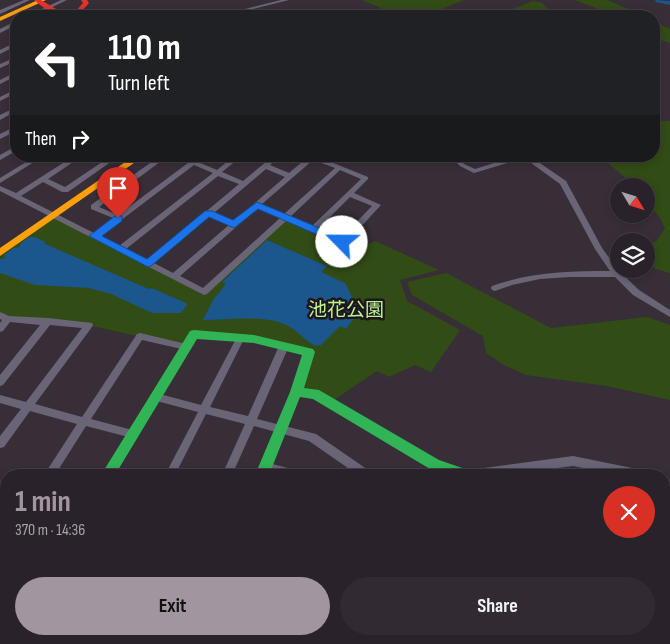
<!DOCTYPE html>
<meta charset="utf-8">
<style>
:root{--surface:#2a222a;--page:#322a32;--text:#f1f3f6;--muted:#a5a4a8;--line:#463f47;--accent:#a195a0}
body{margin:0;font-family:"Sofia Sans Condensed","Noto Sans JP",sans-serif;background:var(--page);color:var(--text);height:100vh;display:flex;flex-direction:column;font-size:19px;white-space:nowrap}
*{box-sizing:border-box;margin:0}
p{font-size:16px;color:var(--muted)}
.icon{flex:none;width:28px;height:28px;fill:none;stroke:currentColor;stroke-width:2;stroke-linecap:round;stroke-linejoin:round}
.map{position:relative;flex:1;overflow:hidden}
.panel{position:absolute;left:0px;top:469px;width:670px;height:176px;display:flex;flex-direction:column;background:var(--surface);border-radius:20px 20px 0 0;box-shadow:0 2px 8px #0003,0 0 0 1px var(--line)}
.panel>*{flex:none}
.top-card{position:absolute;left:10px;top:10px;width:650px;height:152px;border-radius:20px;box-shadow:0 2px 8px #0003,0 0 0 1px var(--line);background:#202124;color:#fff;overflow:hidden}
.needle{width:32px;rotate:128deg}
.buttons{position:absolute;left:610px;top:178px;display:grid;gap:10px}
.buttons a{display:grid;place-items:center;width:45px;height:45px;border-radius:50%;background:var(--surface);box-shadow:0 2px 8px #0003,0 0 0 1px var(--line);font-size:25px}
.pin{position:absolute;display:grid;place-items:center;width:42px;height:42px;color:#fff;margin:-51px -21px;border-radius:50% 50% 50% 0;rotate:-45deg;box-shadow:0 0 5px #0007}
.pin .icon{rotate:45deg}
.me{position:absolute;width:55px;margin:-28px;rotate:293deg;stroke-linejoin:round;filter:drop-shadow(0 0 4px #0008)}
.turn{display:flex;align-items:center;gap:18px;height:105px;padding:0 15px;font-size:22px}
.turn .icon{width:65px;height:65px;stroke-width:2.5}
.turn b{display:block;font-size:35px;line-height:42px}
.then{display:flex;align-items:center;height:48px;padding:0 15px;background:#0003;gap:10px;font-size:19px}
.round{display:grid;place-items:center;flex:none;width:52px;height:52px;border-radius:26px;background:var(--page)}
.summary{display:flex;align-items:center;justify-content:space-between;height:85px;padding:0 15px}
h1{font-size:30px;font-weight:700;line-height:38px;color:var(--accent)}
.cta{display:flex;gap:10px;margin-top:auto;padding:10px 15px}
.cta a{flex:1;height:58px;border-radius:30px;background:var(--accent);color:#111;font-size:20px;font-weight:700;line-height:58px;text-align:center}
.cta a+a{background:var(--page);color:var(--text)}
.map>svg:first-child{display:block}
</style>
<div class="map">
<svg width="670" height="644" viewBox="0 0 670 644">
<rect width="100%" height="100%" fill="#382e38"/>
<!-- green -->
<g fill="#324c15">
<path d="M362,0h102l-38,15 -43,1v-7z"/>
<path d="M575,0h32l37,16h-27z"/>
<path d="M533,1l9,2 5,5 -5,8h-39l-3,-2z"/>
<path d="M654,21l16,8v14l-16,-5z"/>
<path d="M654,121h16v152l-14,-4 -10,-9v-14l11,-5 8,-13 -5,-10 -14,-18v-14h-11l-27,-23 -16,-7h62z"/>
<path d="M54,216l150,76 80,-75 71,33 20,-9 64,29 -39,10 7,21 53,29 -29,42 -16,-7 -26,12 -12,-6 -46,31 -36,-12 13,-34 -24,-10 -90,-12 -8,13 -98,-22 -88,-10v-62z"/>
<path d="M446,273l105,55 96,-11 23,8v75l-63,-14 -81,-11 -22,-10 -18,-12 -3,-17 -71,-41 -5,-13z"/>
</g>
<!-- water -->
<g fill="#1b568d">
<path d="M29,237h6l10,5v2l104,45 3,-1 34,15 1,2 -6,8h-29l-41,-19 -22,-6 -54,-3 -35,-12v-14l5,-1 -1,-3 10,-7 6,-1v-3z"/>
<path d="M267,240l60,26 -6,6 24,11 14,28 -13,18 -6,-3 -19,19 -5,1c-11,-5 -18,-15 -28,-20 -21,-12 -61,-6 -85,-6l10,-20 13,-16 -4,-2z"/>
</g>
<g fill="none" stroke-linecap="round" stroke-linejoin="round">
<!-- river -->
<path fill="#1b568d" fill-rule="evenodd" d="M655,0l15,1v4l-14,-3z"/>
<!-- street -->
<g fill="#6a6576" fill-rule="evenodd">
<path d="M24,0h6l-30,14v-4z"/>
<path d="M61,0h6l-33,16h-7z"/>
<path d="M281,0h8l-64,16h-8z"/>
<path d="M14,22h2v3l-16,8v-4z"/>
<path d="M16,42v4l-16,8v-4z"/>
<path d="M16,57v4l-16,7v-4z"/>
<path d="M16,72v4l-16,8v-4z"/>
<path d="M16,89v4l-16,8v-4z"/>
<path d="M16,107v4l-16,9v-5z"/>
<path d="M16,126v5l-16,8v-5z"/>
<path d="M16,146v5l-16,9v-5z"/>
<path d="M36,156h8l-44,27v-5z"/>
<path d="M74,156h8l-34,23 17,8 46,-31h8l-51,36h-6l-19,-10 -22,14 73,37 19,-15 -22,-9v-4l69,-49h8l-69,51 19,8 70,-52 -13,-7h9l9,4 4,-4h8l-7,6 19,8 17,-14h8l-20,16 21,9 30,-25h7l-10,9 19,8 20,-17h7l52,21v2l-14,14 27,12 -36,39 -3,1 -56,-24 -79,73 -3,1 -204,-104v-5l16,7zM313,160l22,8 -51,46 -22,-10zM194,165l19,8 -94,73 -19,-10zM266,169l19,8 -52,45 -19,-9zM340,170l21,9 -49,47 -22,-9zM218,176l21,8 -91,76 -22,-11zM350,197l22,9 -31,32 -23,-9zM258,208l22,10 -77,70 -23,-12zM209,217l20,8 -56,48 -19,-10z"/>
<path d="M450,156h7l7,8 11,5 35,-11 26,-2 -2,3 32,22 36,67 17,23 20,19 31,20v7l-37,-22 -18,-18h-45l-30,2 -28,6 -17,6 -3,-1 -1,-2 1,-2c39,-14 77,-15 118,-15l-15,-22 -35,-65 -33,-24 -16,2 -37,11 -14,-7z"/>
<path d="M0,312l9,4 39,2 44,5 1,2 -1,2 -57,77 47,13 55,-83 3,-1 46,11 3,1 2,2 -2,2 -3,1 -44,-10 -51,79 45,12 1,3 -1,3 -4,1 -46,-12 -31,49h-11l33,-51 -47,-13 -26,36 -4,1v-12l21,-27 -21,-6v-8l26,7 56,-74 -32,-3 -47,60 -3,1v-11l40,-50 -30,-3 -7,9 -3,1v-9l2,-3 -2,-1z"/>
<path d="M240,336l3,1 1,2 -34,68 38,9 31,-70 2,-2h6l2,2 -32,73 59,15 55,38 1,3h-14l-49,-34 -55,-15 -22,49h-10l23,-51 -39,-10 -31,61h-10l33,-63 -45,-12 -2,-3 2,-3 3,-1 45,12 36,-68z"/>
<path d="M573,456l69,14 4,2 1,3h-28l-46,-9 -69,9h-40l1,-3 4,-2z"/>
<path d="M265,462l30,8 4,2 1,3h-23l-16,-5 -1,-3 1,-3z"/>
<path d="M664,534l4,1 2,6v39l-6,-1z"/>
<path d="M6,536c0,8 3,17 -6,21 0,-8 0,-18 6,-21z"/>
<path d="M8,639h12l-2,5h-12z"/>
<path d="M79,639h13l-2,5h-13z"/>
<path d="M147,639h13l-2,5h-13z"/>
<path d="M254,639h12l-2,5h-12z"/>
<path d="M313,639h12l-1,5h-12z"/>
<path d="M374,639h12l-2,5h-12z"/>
<path d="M435,639h12l-1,5h-12z"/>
<rect x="608" y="639" width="12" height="5"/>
</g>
<!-- fast -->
<g fill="#30b455" fill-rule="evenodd">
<path d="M194,330l60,5 59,14 2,3 -11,36 15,2 120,70 32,11 2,4h-26l-17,-6 -117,-70 -13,-2 -31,78h-14l35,-83 12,-37 -48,-12 -57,-4 -82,136h-14l89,-144z"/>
<path d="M188,639h16l-2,5h-16z"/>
</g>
<!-- slow -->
<g fill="#ff9f0a" fill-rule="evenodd">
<path d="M38,0h8l-46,21v-4z"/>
<path d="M134,156h10l-144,100v-8z"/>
</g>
<!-- jam -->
<g fill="#e5322d" fill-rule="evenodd">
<path d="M34,0h7l25,15 10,-4 7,-8 -2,-3h6l2,3c-18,22 -36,13 -55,-3z"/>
<path d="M480,639h32l2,5h-32z"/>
</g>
</g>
<!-- route -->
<path fill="#1a73e8" stroke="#114b97" d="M257,202l89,37 1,3 -5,3 -3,-1 -81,-35 -24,19 -25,-11 -58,49 -3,1 -59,-31 26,-20h7v5l-20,15 45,23 58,-48h7l21,9z"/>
<g text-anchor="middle" stroke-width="5" stroke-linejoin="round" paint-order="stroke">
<!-- park labels -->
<g font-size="19" fill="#baf48c" stroke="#1e161e">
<text x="346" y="316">池花公園</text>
</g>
</g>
</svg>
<div class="buttons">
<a><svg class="needle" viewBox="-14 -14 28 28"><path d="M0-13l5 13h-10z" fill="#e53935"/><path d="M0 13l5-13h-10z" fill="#a5a4a8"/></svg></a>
<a><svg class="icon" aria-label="layers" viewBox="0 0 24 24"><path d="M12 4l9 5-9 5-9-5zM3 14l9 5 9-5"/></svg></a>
</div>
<div class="pin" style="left:118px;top:218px;background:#d93025"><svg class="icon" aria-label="arrive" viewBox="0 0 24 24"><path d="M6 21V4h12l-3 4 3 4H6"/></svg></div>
<svg class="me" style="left:342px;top:242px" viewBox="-20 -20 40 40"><circle r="19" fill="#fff"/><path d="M0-13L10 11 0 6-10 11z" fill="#1a73e8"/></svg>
<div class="top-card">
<div class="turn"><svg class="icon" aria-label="left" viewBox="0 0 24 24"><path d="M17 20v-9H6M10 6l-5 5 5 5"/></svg><div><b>110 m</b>Turn left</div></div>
<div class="then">Then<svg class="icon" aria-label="right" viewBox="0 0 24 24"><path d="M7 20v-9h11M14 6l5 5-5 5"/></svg></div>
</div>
<section class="panel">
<div class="summary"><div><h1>1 min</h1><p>370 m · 14:36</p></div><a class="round" style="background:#d93025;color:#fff"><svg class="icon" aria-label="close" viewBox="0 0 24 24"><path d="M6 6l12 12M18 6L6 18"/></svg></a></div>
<div class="cta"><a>Exit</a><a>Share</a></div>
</section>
</div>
